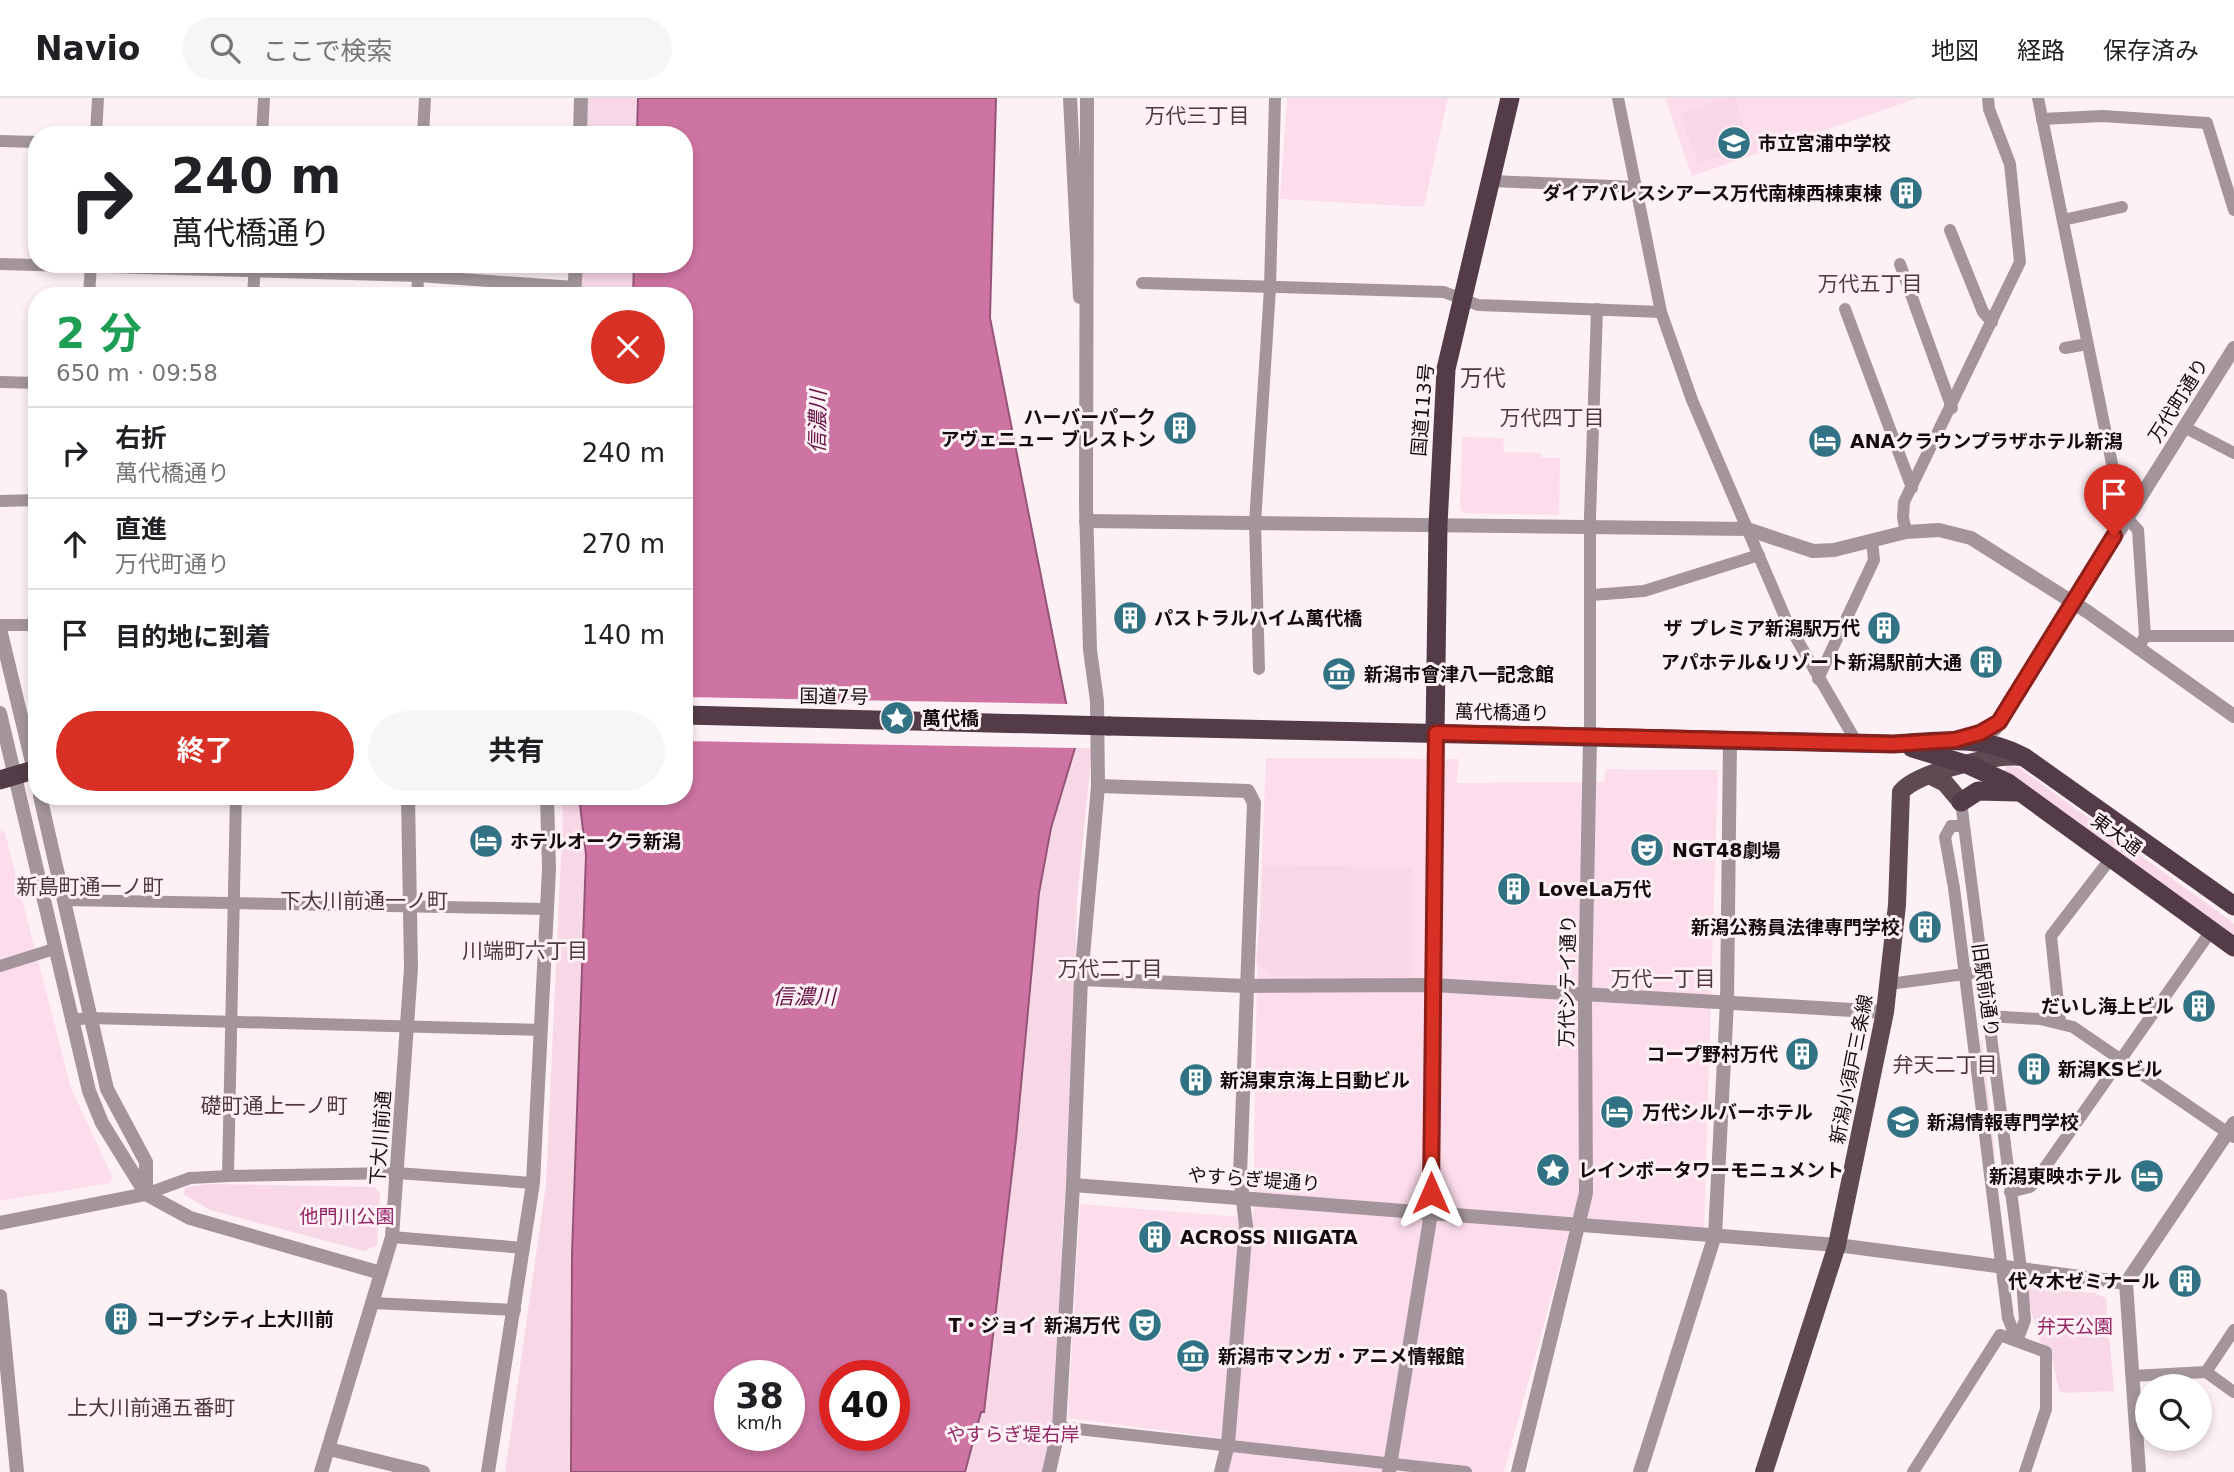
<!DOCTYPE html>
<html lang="ja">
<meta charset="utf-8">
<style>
:root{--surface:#fff;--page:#f6f6f6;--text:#202124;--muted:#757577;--line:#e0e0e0;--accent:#d93025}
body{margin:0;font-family:"DejaVu Sans","Noto Sans JP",sans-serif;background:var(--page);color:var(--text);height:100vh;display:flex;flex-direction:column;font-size:26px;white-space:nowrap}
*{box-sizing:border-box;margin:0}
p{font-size:23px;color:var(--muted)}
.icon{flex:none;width:38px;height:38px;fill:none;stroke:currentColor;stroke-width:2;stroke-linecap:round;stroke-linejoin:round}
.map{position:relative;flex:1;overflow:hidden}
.panel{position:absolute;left:28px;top:189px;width:665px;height:518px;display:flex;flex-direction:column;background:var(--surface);border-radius:28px;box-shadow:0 4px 10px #0003}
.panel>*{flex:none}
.top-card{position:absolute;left:28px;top:28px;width:665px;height:147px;border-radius:28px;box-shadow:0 4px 10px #0003;background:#fff;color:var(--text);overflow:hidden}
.controls{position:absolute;left:2135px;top:1276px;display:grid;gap:14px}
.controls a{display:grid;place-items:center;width:77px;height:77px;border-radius:50%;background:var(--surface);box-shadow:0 4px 10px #0003;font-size:35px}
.speed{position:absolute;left:714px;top:1262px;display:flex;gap:14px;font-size:35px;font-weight:700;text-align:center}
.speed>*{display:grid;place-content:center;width:91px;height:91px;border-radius:50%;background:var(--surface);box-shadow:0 4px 10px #0003;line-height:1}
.speed small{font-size:18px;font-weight:400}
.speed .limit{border:10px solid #d22;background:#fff;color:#111}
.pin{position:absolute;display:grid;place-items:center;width:60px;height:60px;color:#fff;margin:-72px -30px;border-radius:50% 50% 50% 0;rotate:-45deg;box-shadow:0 0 7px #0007}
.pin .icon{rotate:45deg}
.me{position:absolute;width:77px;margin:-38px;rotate:0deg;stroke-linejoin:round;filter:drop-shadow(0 0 5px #0008)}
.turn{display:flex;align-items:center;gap:24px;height:147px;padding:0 28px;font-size:32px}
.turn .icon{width:91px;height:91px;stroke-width:2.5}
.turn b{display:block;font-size:49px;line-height:60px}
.round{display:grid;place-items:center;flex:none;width:74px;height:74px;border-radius:37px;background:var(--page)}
.headline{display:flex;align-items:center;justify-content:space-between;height:119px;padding:0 28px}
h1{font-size:42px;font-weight:700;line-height:52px;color:#1e9e55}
.button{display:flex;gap:14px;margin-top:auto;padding:14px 28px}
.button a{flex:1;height:80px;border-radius:42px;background:var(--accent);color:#fff;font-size:28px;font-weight:700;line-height:80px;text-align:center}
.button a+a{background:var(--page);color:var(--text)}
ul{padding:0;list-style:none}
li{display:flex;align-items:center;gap:21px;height:91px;padding:0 28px;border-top:2px solid var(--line)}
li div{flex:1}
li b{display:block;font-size:26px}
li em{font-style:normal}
header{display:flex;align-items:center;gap:42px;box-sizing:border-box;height:98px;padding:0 35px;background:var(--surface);border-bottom:2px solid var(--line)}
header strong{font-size:33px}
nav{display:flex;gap:38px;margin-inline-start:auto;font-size:24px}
.search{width:490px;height:63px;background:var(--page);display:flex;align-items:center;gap:18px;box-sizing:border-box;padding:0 24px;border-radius:38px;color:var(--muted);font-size:26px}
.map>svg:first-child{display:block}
</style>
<header>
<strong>Navio</strong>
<div class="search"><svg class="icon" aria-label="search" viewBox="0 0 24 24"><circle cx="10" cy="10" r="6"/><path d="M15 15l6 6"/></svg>ここで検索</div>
<nav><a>地図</a><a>経路</a><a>保存済み</a></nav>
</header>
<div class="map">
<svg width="2234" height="1374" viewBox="0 0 2234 1374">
<rect width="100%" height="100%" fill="#fef1f6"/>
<!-- built -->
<g fill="#fdddec">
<path d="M1287,0h161l-24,109 -144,-8z"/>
<path d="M1665,0h253l-226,78z"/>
<path d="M1462,339l41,1 1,14 37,1v5h19l-1,57 -95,-2 -4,-4z"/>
<path d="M1266,660l193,1 -2,24 147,-1 2,-13 112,1 -14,461 -132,-11 -68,252h-278l8,-32 -166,-22 12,-214 173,14 4,-241z"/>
<path d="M0,732l5,3 66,255 41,88 -1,7 -111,18z"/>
</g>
<!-- green -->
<g fill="#f8d8e7">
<path d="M588,0h50l-1,37h-50z"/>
<path d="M1726,0h9l16,48 -53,18 -18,-50z"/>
<path d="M583,166h51l-1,32h-52z"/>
<path d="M1075,650h17l-15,152 -5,201 -10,137 1,47 -9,125 -10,62h-79l16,-61 3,1 32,-273 23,-246 12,-65z"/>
<path d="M2007,667l11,2 209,151 7,6v11l-231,-163z"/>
<path d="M558,698h21l7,59 -14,399 -1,218h-66l41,-288 17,-372z"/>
<path d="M1264,767l149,3 -2,110 -136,-2 -19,-13z"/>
<path d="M1980,943l2,1 13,112 -2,-1z"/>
<path d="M209,1086l166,3 5,6 -3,52 -13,6 -154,-41 -27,-16 3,-7z"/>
<path d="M2025,1190l69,5 12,5 8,93 -48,2 -7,-2 -9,-43 -10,-6z"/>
</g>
<!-- water -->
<path fill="#ce74a2" stroke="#965476" stroke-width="2" fill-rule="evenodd" d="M638,0h358l-6,220 85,430 -24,80 -12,65 -23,246 -32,273h-3l-16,60h-394l1,-218 14,-399 -7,-59h105v-500h-51l1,-32h50v-129h-47zM730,1278h59v59h-59zM835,1278h59v59h-59z"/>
<!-- pier -->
<path fill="#fef1f6" d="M684,599l385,7 9,44 -394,-7z"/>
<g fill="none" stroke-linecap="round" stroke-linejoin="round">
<!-- minor -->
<g stroke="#a3959b" stroke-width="12">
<path d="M1618,0l43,214 31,88 96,224 69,119"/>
<path d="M2038,0l84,415 16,17 7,106 -7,13"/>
<path d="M2042,21l61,-3 104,7 27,87"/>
<path d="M96,37l2,-37"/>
<path d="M262,37l2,-37"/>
<path d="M423,37l2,-37"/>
<path d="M0,43l37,1"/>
<path d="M1493,83l143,6"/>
<path d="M2063,122l59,-13"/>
<path d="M1950,132l33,82 9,10"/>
<path d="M0,166l418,12 157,11"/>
<path d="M1900,166l52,144"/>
<path d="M1142,185l302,9 34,13 183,7"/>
<path d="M89,198l2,-32"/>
<path d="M253,198l2,-31"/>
<path d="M417,198l2,-32"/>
<path d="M1845,211l67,179"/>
<path d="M2065,250l22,-4"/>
<path d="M0,284l37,1"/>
<path d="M2184,329l50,26"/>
<path d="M0,403l37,-1"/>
<path d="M1906,434l-3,-15 1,-15 116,-240 -10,-98 -21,-55 -1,-11"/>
<path d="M1592,497l52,-4 115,-36"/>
<path d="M0,527h37"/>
<path d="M2145,538h89"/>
<path d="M1259,571l-4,-146 15,-235 5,-190"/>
<path d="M1818,581l56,-119 -2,-19"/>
<path d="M1590,639v-220l7,-208"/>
<path d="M1961,704l60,467 4,51 -8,21"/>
<path d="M1964,731l-3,-3h-10l-6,11 9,51 54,430 9,23"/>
<path d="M63,802l484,9"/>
<path d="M0,868l54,-17"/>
<path d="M1889,886l83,-11"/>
<path d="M1987,918l53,3 33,8 161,110"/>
<path d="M71,922l19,-2 451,12"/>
<path d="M2060,924l-9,-86 60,-78"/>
<path d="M228,1078l8,-380"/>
<path d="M2010,1094l20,-5 4,-4 177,-252"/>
<path d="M146,1096l44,-16 38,-2 169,-3 136,10"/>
<path d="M392,1139l132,11"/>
<path d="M373,1205l142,7"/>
<path d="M2206,1274l28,-42"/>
<path d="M2132,1278l74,-4 28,20"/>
<path d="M1059,1329l407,45"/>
<path d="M1913,1374l87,-137 46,17v57l-21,63"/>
</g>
<!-- tertiary -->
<g stroke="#a3959b" stroke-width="14">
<path d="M1070,0l10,199"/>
<path d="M580,37l1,-37"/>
<path d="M574,198l2,-32"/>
<path d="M1086,423l661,8 66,22 21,-1 72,-18 33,-2 32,8 117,74 146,104"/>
<path d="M0,531l37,154"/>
<path d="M0,615l89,378 13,32 44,71"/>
<path d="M1975,645l20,-14 239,-381"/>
<path d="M1098,688l150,5 6,12 -14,372 6,51 -18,218 -7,28"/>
<path d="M40,698l67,293 39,73v32"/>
<path d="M1081,881l165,7 187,-1 452,27"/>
<path d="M1073,1087l764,60 289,38"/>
<path d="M0,1125l146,-29 44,24 191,55"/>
<path d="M0,1198l17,176"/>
<path d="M329,1351l94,23"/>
<path d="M321,1374l71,-235 19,-269 -3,-172"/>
<path d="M488,1374l45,-289 16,-314 -2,-73"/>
<path d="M1049,1374l10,-45 14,-242 8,-206 17,-193 -1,-85 -7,-51 -4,-144 1,-408"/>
<path d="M1389,1374l42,-259 4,-480"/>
<path d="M1518,1374l68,-279 -1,-197 5,-259"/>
<path d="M1640,1374l75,-237 12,-233 3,-262"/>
<path d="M2139,1374l-13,-189 108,-160"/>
</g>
<!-- primary -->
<g stroke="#5f4953" stroke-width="18">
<path d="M1929,677l16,8 16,19"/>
<path d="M1764,1374l73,-227 48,-233 12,-107 4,-113c15,-20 97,-39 121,-35"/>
</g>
<!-- trunk -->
<g stroke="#533c47" stroke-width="19">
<path d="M1109,628l785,18c46,-3 88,-10 130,13l210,149"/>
<path d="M1435,635l3,-208 8,-156 64,-271"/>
<path d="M1912,650l57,17 39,18 226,164"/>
<path d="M0,682l37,-11"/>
<path d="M1961,704l17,-11 39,1"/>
</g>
<!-- trunk-bridge -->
<path stroke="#533c47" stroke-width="19" d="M684,617l425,11"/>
</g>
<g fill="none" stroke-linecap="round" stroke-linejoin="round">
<!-- route casing -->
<g stroke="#8d1f18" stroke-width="18">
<path id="route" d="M1431,1095l5,-460 458,11 61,-4 25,-7 19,-11 115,-186"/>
</g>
<!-- route -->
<use href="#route" stroke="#d93025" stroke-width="12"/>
</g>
<!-- icons -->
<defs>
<g id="school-disc" transform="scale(1.75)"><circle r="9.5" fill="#317385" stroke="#fef1f6"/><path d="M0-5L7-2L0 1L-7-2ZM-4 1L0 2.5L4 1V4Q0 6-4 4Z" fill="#fff"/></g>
<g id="building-disc" transform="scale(1.75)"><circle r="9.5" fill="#317385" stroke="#fef1f6"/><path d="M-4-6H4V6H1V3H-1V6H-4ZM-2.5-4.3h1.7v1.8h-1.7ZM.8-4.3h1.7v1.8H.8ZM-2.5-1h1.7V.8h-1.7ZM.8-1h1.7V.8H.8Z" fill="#fff"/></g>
<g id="hotel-disc" transform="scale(1.75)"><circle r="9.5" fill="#317385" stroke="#fef1f6"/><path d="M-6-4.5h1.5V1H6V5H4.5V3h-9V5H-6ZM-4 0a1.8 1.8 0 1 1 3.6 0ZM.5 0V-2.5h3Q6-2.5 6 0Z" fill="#fff"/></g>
<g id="museum-disc" transform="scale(1.75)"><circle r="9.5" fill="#317385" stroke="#fef1f6"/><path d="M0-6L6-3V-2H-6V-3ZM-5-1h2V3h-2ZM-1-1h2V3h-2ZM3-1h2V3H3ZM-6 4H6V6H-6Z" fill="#fff"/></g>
<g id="sight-disc" transform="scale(1.75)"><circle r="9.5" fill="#317385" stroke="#fef1f6"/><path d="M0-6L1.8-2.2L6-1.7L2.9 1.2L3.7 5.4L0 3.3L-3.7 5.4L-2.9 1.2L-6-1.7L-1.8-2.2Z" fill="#fff"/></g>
<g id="theatre-disc" transform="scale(1.75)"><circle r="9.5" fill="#317385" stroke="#fef1f6"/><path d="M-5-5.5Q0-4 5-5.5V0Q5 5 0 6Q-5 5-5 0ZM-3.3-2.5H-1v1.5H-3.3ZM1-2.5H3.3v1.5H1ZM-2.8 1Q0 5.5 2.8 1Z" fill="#fff"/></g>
<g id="university-disc" transform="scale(1.75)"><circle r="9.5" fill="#317385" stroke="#fef1f6"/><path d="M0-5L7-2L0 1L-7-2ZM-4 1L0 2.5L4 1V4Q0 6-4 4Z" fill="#fff"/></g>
</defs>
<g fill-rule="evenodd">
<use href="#school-disc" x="1734" y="45"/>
<use href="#building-disc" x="1906" y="95"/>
<use href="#building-disc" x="1180" y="330"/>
<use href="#hotel-disc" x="1825" y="343"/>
<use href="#building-disc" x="1130" y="520"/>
<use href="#building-disc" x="1884" y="530"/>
<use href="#building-disc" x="1986" y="564"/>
<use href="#museum-disc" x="1339" y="576"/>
<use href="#sight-disc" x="897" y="620"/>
<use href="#hotel-disc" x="486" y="743"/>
<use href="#theatre-disc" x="1647" y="752"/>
<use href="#building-disc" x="1514" y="791"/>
<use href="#building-disc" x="1925" y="829"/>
<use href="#building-disc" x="2199" y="908"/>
<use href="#building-disc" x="1802" y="956"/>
<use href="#building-disc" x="2034" y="971"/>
<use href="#building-disc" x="1196" y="982"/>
<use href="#hotel-disc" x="1617" y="1014"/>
<use href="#university-disc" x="1903" y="1024"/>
<use href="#sight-disc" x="1553" y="1072"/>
<use href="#hotel-disc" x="2147" y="1078"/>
<use href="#building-disc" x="1155" y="1139"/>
<use href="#building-disc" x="2185" y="1183"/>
<use href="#building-disc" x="121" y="1221"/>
<use href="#theatre-disc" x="1145" y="1227"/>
<use href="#museum-disc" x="1193" y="1258"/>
</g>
<g text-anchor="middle" stroke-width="6" stroke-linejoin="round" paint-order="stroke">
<!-- poi labels -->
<g font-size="19" font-weight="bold" fill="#140a0f" stroke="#fef1f6" text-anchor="start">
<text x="1758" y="52">市立宮浦中学校</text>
<text x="1882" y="102" text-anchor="end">ダイアパレスシアース万代南棟西棟東棟</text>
<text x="1156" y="326" text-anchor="end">ハーバーパーク<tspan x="1156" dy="22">アヴェニュー ブレストン</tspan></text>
<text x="1850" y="350">ANAクラウンプラザホテル新潟</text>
<text x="1154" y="527">パストラルハイム萬代橋</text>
<text x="1860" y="537" text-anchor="end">ザ プレミア新潟駅万代</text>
<text x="1962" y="571" text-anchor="end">アパホテル&amp;リゾート新潟駅前大通</text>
<text x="1364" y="583">新潟市會津八一記念館</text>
<text x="922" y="627">萬代橋</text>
<text x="510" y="750">ホテルオークラ新潟</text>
<text x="1672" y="759">NGT48劇場</text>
<text x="1538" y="798">LoveLa万代</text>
<text x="1900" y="836" text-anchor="end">新潟公務員法律専門学校</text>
<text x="2174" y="915" text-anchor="end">だいし海上ビル</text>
<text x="1778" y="963" text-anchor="end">コープ野村万代</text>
<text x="2058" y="978">新潟KSビル</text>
<text x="1220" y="989">新潟東京海上日動ビル</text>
<text x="1642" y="1021">万代シルバーホテル</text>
<text x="1927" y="1031">新潟情報専門学校</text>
<text x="1578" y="1079">レインボータワーモニュメント</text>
<text x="2122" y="1085" text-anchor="end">新潟東映ホテル</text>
<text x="1180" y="1146">ACROSS NIIGATA</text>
<text x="2160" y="1190" text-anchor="end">代々木ゼミナール</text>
<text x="146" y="1228">コープシティ上大川前</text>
<text x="1120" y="1234" text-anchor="end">T・ジョイ 新潟万代</text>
<text x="1218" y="1265">新潟市マンガ・アニメ情報館</text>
</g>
<!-- street labels -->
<g font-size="19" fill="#140a0f" stroke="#fef1f6">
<text transform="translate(2178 302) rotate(-58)" y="7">万代町通り</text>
<text transform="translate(1422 312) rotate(-85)" y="7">国道113号</text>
<text transform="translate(834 598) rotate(1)" y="7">国道7号</text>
<text transform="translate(1502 614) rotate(1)" y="7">萬代橋通り</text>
<text transform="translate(2117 736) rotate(36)" y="7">東大通</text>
<text transform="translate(1567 883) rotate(-89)" y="7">万代シテイ通り</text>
<text transform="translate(1986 892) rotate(82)" y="7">旧駅前通り</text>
<text transform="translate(1851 971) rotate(-79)" y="7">新潟小須戸三条線</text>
<text transform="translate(380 1040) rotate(-86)" y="7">下大川前通</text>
<text transform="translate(1254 1081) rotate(4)" y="7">やすらぎ堤通り</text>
</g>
<!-- park labels -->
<g font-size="19" fill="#912765" stroke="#fef1f6">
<text x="347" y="1125">他門川公園</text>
<text x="2075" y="1235">弁天公園</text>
<text x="1013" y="1343">やすらぎ堤右岸</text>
</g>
<!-- neighbourhood labels -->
<g font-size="21" fill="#4f3742" stroke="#fef1f6">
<text x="1197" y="25">万代三丁目</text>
<text x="1870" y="193">万代五丁目</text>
<text x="1552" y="327">万代四丁目</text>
<text x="90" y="796">新島町通一ノ町</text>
<text x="364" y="810">下大川前通一ノ町</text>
<text x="525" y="860">川端町六丁目</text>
<text x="1110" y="878">万代二丁目</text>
<text x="1663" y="888">万代一丁目</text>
<text x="1945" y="974">弁天二丁目</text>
<text x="274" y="1015">礎町通上一ノ町</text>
<text x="151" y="1317">上大川前通五番町</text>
</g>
<!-- water labels -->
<g font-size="21" font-style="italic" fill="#631243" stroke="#fef1f6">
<text transform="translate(818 324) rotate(-89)" y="7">信濃川</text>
<text x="804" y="906">信濃川</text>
</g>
<!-- quarter labels -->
<g font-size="23" fill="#4f3742" stroke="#fef1f6">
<text x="1483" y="288">万代</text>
</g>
</g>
</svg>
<div class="controls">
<a><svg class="icon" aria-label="search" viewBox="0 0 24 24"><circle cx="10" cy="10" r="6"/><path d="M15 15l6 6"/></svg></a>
</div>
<div class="speed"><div>38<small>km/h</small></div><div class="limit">40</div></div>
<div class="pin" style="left:2114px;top:438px;background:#d93025"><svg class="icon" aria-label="arrive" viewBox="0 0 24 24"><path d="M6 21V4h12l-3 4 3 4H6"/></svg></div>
<svg class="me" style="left:1431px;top:1095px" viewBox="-20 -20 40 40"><path d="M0-17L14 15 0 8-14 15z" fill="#d93025" stroke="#fff" stroke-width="4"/></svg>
<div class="top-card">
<div class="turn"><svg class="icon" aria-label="right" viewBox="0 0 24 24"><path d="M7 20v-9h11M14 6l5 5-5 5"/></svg><div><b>240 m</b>萬代橋通り</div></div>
</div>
<section class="panel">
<div class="headline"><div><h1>2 分</h1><p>650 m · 09:58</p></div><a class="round" style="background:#d93025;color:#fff"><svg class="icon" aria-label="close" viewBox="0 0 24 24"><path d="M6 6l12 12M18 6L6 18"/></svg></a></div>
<ul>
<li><svg class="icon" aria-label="right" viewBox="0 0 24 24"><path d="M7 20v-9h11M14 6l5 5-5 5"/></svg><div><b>右折</b><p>萬代橋通り</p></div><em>240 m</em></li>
<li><svg class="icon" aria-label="ahead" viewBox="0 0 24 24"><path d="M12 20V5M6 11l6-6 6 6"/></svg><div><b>直進</b><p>万代町通り</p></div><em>270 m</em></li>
<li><svg class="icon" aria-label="arrive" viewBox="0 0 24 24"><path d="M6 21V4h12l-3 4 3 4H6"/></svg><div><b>目的地に到着</b></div><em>140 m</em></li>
</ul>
<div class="button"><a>終了</a><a>共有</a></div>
</section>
</div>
